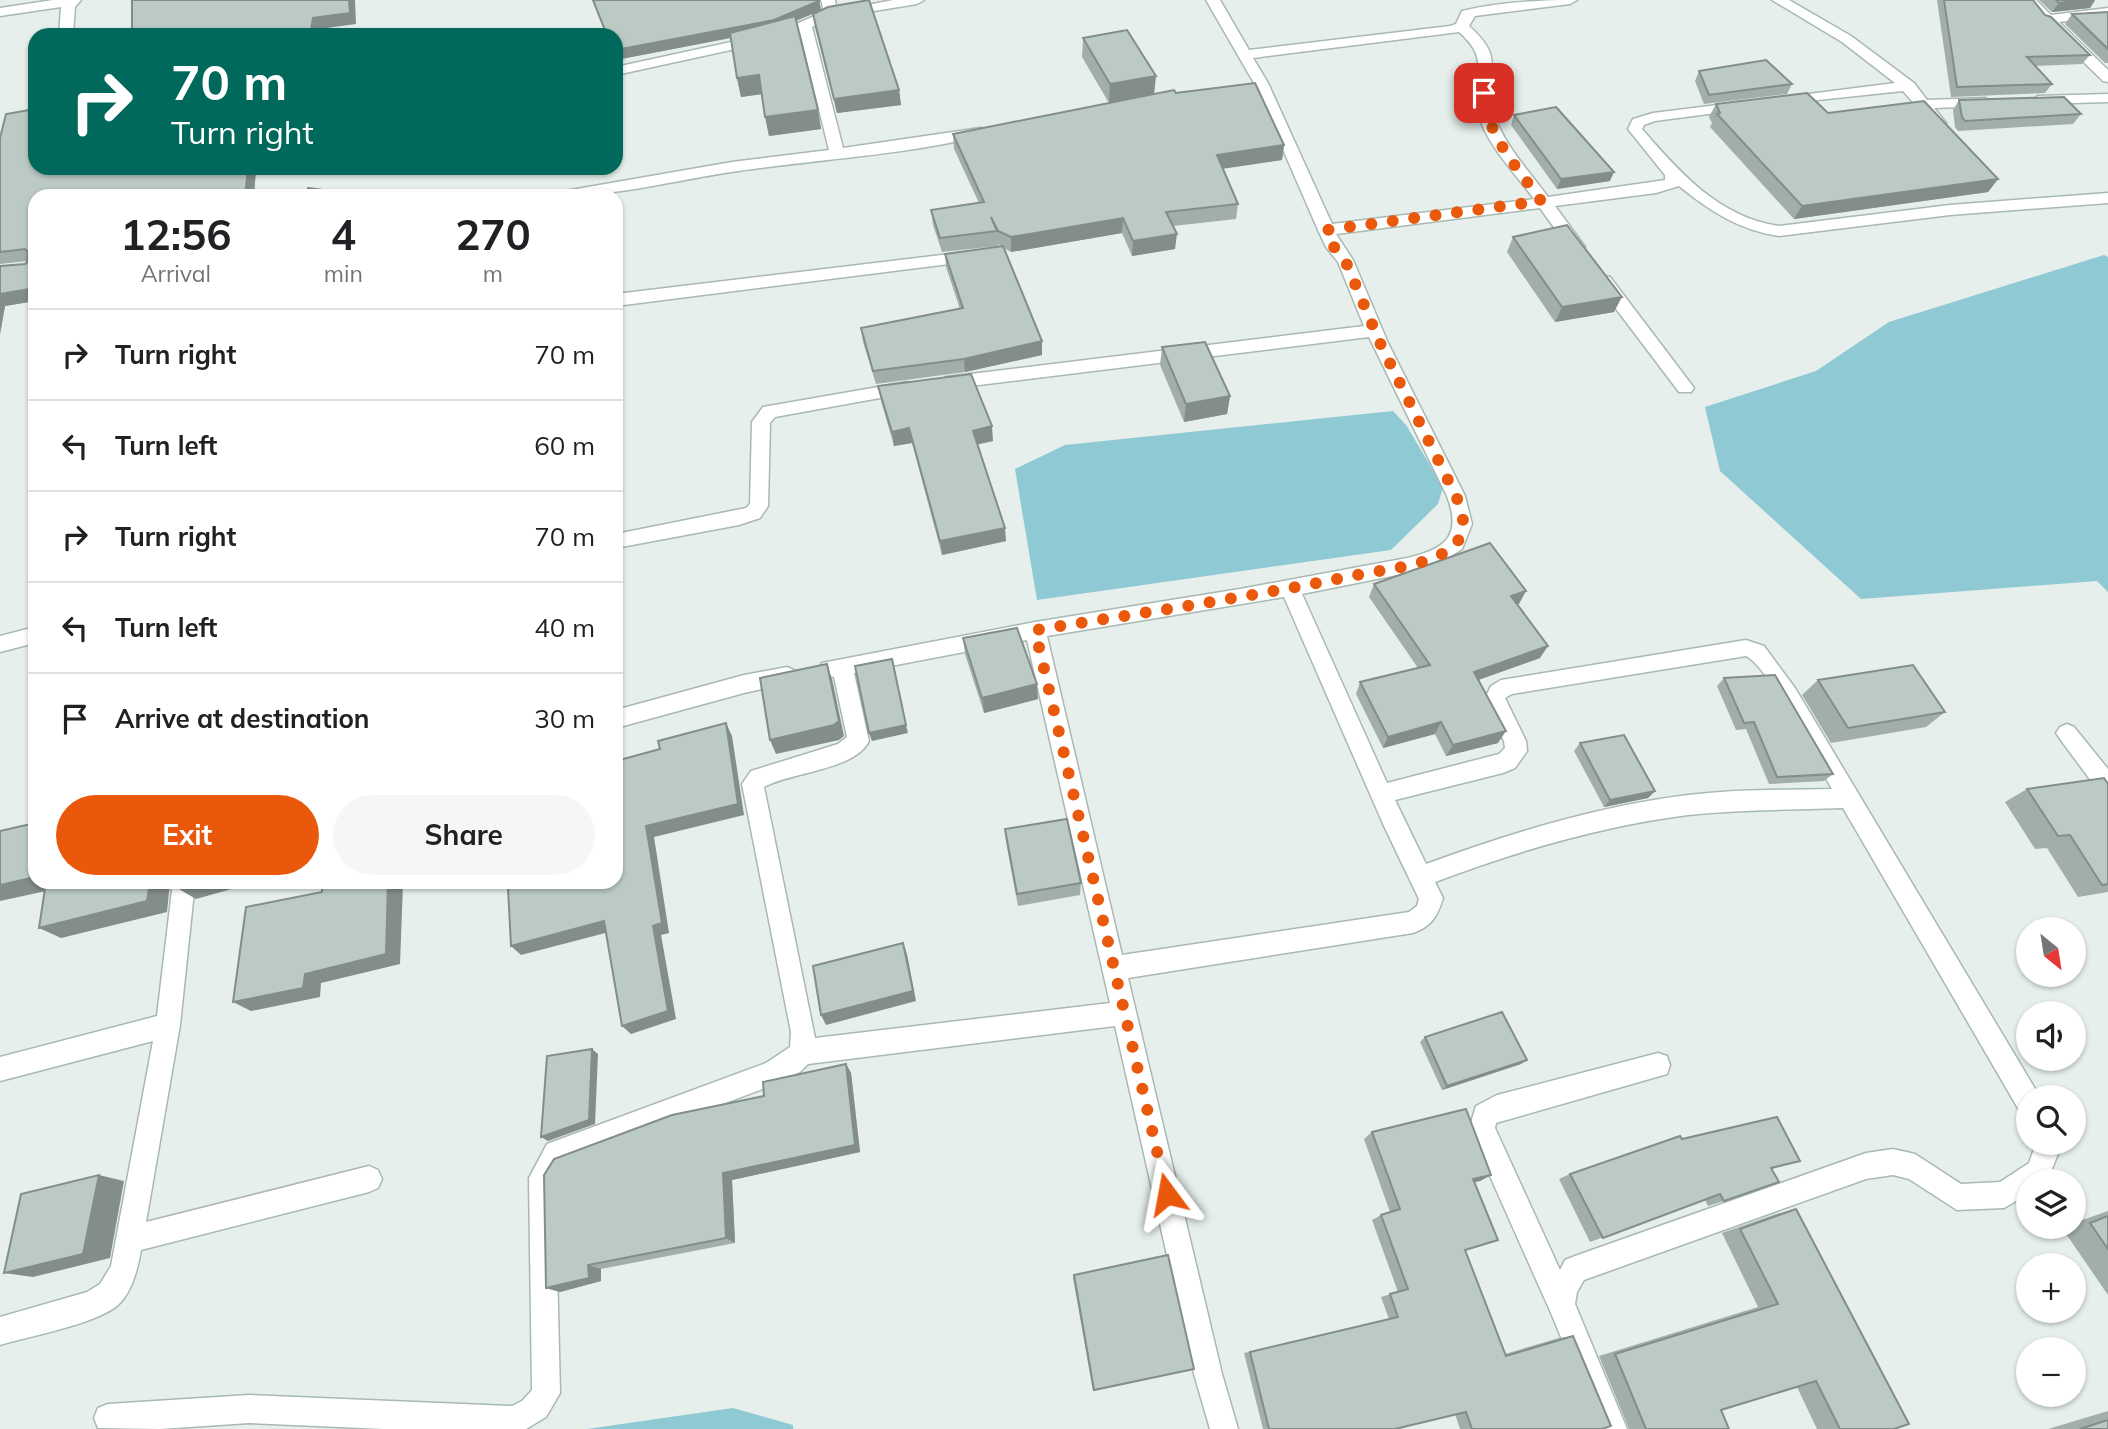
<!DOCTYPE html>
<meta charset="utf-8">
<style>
:root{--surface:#fff;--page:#f6f6f6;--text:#202124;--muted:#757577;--line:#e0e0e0;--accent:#ea580c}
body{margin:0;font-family:Mulish,sans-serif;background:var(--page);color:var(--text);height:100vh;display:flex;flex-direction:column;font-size:26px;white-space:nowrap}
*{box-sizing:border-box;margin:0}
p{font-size:23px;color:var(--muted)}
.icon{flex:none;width:38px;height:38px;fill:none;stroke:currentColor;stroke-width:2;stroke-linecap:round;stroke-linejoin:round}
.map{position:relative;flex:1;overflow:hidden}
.drawer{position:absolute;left:28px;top:189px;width:595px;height:700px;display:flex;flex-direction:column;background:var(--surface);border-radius:21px;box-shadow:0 2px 5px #0004}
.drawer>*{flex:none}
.top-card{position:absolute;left:28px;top:28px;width:595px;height:147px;border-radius:21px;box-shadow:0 2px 5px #0004;background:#00695c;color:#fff;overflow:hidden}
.needle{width:46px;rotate:150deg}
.tools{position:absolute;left:2016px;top:917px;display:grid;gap:14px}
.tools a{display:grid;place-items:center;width:70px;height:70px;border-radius:50%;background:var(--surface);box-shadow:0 2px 5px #0004;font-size:35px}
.pin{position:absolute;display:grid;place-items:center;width:60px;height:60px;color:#fff;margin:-30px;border-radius:14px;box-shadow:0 4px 10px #0006}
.me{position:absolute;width:77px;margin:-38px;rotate:347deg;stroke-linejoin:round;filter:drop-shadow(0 0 5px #0008)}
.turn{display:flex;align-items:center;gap:24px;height:147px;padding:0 28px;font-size:32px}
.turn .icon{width:91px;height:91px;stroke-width:2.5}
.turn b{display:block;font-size:49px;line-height:60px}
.eta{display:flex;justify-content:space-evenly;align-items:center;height:119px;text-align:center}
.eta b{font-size:42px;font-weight:700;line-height:49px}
.button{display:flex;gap:14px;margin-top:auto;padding:14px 28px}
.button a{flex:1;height:80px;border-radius:42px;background:var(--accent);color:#fff;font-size:28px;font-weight:700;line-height:80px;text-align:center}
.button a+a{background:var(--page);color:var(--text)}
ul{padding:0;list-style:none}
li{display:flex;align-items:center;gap:21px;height:91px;padding:0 28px;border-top:2px solid var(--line)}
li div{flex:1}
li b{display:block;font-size:26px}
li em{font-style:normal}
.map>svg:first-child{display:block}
</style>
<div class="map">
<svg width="2108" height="1429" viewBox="0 0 2108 1429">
<rect width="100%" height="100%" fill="#e6efeb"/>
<!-- water -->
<g fill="#8ec9d4">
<path d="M2104,255l4,2v335l-11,-11 -236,18 -141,-128 -15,-64 111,-36 73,-49z"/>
<path d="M1393,411l13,14 37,62 -5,17 -47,46 -354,50 -22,-131 50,-24z"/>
<path d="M733,1408l60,17v4h-206z"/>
</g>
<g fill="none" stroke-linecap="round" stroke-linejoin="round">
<!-- minor casing -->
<g stroke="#a8b8b2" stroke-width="3">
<g id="minor">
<path d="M53,0h28l-6,7 -2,28h-14l2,-28 -61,9v-8z"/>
<path d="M821,0h14l2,11 56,-11h31l-7,4 -74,12 -5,-2 -26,13 31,121 137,-20 5,1 2,3 -2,3c-83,21 -169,24 -254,37 -58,9 -115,24 -174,24l8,-5 167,-29 97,-12 -29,-118 -19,7 -165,36v-8l161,-35 47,-20z"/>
<path d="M1206,0h14l29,50 201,-24 6,-2 6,-13c37,-9 76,-11 115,-11l-7,4 -95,12 -6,10c43,38 9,48 25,89 11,31 35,56 54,82l117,-17v-5l-37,-46 5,-10 20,-6 89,-11 7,4 -2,3 -92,12 -11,4 -2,4c37,43 78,89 137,97l171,-21 158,-12v10l-158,12 -171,21c-40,-6 -69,-25 -100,-50l-23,7 -101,13 30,41 -8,5 -6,-1 -31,-43 -204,26 17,26 35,83 77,153 7,28 -10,25 -25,16 -30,8 -105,21 85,189 112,-29 6,-6 -1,-7 -20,-41 7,-14 10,-6 245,-40 18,6 31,42 242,404 2,5h-11v17l-9,-4 -176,-302c-51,2 -103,1 -155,7 -87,11 -171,36 -253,67l8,16c-6,19 -11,28 -30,35l-285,45 94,396 16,55h-28l-16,-55 -79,-348 -307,38 -8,8 -27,13 -208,78 -10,17 5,213 -14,24 -20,12h-142l-135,-6 -89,6 -62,-1 -4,-10 4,-10 10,-4 141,-9 263,11 10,-5 10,-11 -3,-212 18,-34 219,-81 24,-16 1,-15 -49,-248 9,-13 87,-27 9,-7 -13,-60 -12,-2 -3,-6 3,-6 213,-41 205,-33 167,-31c39,-9 55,-22 40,-62l-78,-159 -423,52 -9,-6 9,-6 418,-51 -26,-64 -12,-15 -8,-17 -64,-147zM1459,32c34,30 11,42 19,80 7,31 37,61 56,87l-202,25 -64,-141 -15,-25zM1284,597l100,229 35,73 -2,7 -8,6 -287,43 -75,-319zM1027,640l83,363 -295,35 -51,-251c27,-15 91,-17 105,-46l-15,-68zM1746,656c24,12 70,106 86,133 -48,1 -96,0 -144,6 -90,11 -177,38 -262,69l-31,-64 108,-27 12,-5 12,-17 -1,-10 -21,-43 7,-4z"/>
<path d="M1772,0h17l62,36 63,47 13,17 58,-2 7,4 -7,4 -51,2 12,15 -7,4 -5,-1 -31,-35 -123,13 -2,-3 7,-4 110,-14 -53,-41z"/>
<path d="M2021,0h15l15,15 57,-7v8l-49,6 49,48v12l-5,-1 -58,-57 -5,-1z"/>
<path d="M2108,94v8l-70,2 -7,-4 7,-4z"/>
<path d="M975,251l6,1 2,4 -2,4 -365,46v-12z"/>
<path d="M1604,276l6,1 81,107 3,4 -3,4h-12l-81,-107 -2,-4 2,-4z"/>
<path d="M907,382l9,6 -3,4 -138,25 -5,6 -2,83 -8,12 -21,7 -123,23v-14l130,-26 4,-4 2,-82 11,-15z"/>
<path d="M35,627v16l-35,9v-16z"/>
<path d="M787,667l7,3 3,6 -3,6 -50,11 -128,35v-18l128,-35z"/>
<path d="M2067,724l7,3 34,42v27l-8,-3 -40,-54 -4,-6 4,-6z"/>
<path d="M173,882h22l-15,143 -34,197 223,-56 9,4 4,9 -4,9 -9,4 -228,58c-3,18 -9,42 -23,55 -22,19 -88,31 -118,40v-28l87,-25 13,-8 11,-18 42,-225 -153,40v-24l157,-41z"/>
<path d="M1658,1053l9,3 3,9 -3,9 -171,49 -1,5 65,142 5,-10 10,-4 291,-103 27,-4 22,5 46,30 39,-2 29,-19 5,-14 -2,-6h26l2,6 -13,32h-19v13l-24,14 -47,2 -48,-31 -16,-4 -27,4 -282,101 -7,12 -2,12 52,125h-28l-48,-116 -82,-184 7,-23 21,-11z"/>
</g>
</g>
<!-- minor -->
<use href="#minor" fill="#fff" fill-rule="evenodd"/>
</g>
<!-- wall -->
<g fill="#a1aea9">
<path d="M592,0h227l2,10 78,80 2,15 -64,8 -22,-85 -2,-14 -17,7 22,89 3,19 -52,7 -8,-42 -20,3 -4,-19 -6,-40 -115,22v-25h-10z"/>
<path d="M1937,0h96l12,15 45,40 -8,9 -46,2 16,18 -7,9 -94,4z"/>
<path d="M2039,0h56l-5,8 -38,4z"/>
<path d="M2108,12v51h-3l-40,-39 7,-10z"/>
<path d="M1083,38l71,56 22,-1 108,52 -2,15 -59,8 15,36 -2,15 -63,7 2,23 -43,7 -10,-23 -111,19 -7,-4 38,93v14l-77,17 -89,12 -13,-42 -2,-14 99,-19 -14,-42 -1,-13 56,-7 -3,-3v2l-56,6 -9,-27 -2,-15 48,-7 -25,-54 -1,-15 187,-37 -31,6 -27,-46z"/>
<path d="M1699,71l93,13 -5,10 -83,10 -9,-23z"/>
<path d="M1959,100l122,14 -8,10 -115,7 -3,-4 -2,-17z"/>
<path d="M1716,104l112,9 170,66 -10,13 -194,27 -84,-92 2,-4 -3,-6z"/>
<path d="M1514,115l96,66 -53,8 -46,-64z"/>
<path d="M0,138l256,30 -2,28h-219v105l-30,5 -5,28v-68l25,-2 2,-3 -27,3z"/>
<path d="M1513,237l101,75 -59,10 -48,-70z"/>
<path d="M1162,347l68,49 -3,18 -43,8 -24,-57z"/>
<path d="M878,386l115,55 -15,3 28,97 -64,14 -30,-112 -18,3 -13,-45z"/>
<path d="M1374,584l145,20h-2l23,54 -62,22 20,63 -52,13 -11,-22 -52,14 -27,-54 4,-12 58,-14 -49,-71z"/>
<path d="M963,638l75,61 -54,14 -19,-59z"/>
<path d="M1724,678l109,96 -9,7 -55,3 -23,-55 -10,1 -19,-44z"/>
<path d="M1818,680l127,32 -19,15 -95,16 -29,-48z"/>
<path d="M1580,743l75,48 -7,7 -44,9 -30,-56z"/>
<path d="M2108,784v108l-30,5 -31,-49 -12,1 -30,-47 22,-13z"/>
<path d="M1005,829l76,54 -1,12 -62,11 -12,-64z"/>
<path d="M1425,1037l96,27 -79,26 -22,-48z"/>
<path d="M846,1064l5,9 9,79 -128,28 3,63 -134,26v12l-41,11 -14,-4 218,-192z"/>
<path d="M1372,1132l119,43 -11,6 -6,1 24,58 -33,11 40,103 54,-16 14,-2 29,93h-142l-5,-15 -60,15h-132l-19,-76 145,-34 -8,-22 17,-5 -26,-72 9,-5 9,-3 -26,-73z"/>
<path d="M1682,1139l101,27 -11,3 -48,32 -16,5 -3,-6 -115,42 -31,-63 11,-5z"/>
<path d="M1796,1209l98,220h-77l-20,-42 -76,23 8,19h-100l-30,-73 159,-49 -36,-74 54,-19z"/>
<path d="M2108,1211v84l-46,-67 12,-1v-4z"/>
<path d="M1074,1275l120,94 -101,22 -20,-113z"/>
<path d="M2108,1411v18h-60z"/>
</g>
<!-- shaded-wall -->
<g fill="#838d89">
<path d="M349,0h6l1,24 -37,5 -1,6h-8l3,-17z"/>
<path d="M2080,0h15l-5,8 -38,4 7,-9z"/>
<path d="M819,1l2,9 -45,19 -160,31v-10z"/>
<path d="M759,75l4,19 -22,3 -4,-19z"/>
<path d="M1156,76l-2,19 -45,8 1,-19z"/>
<path d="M899,90l2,15 -64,8 -3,-14z"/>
<path d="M818,110l3,19 -52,7 -4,-19z"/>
<path d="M1284,145l-2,15 -67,10 2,-15z"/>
<path d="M248,168h8l-2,28h-9z"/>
<path d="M1614,172l-4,9 -53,8 4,-10z"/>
<path d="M1998,179l-10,13 -194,27 8,-13z"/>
<path d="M1123,218l-1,15 -111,19v-15z"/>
<path d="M1177,234l-2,15 -43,7 1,-15z"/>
<path d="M35,288v13l-30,5 -5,28v-40z"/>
<path d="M1622,297l-8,15 -59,10 7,-15z"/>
<path d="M1042,341v14l-77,17 -1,-13z"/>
<path d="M1230,396l-3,18 -43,8 2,-18z"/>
<path d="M992,426l1,15 -18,4 -2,-14z"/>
<path d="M909,428l3,15 -18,3 -2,-14z"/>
<path d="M1005,528l1,13 -64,14 -2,-14z"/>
<path d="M1526,591l-7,13 -15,5 7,-13z"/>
<path d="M1548,646l-8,12 -73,26 7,-12z"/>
<path d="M616,660l4,26 -4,1z"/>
<path d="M827,664l5,15 12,57 -5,4 -63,14 -6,-14z"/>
<path d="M1037,684l1,15 -54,14 -2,-15z"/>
<path d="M1441,722l-6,12 -52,14 5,-11z"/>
<path d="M726,723l6,13 12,79 -90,22 15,96 -8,2 15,84 -45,15 -9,-8 31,-100 -7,-100z"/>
<path d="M906,725l2,8 -36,8 -3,-8z"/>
<path d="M1506,731l-8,12 -52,13 7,-11z"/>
<path d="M1655,791l-7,7 -44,9 6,-7z"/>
<path d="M35,877v5h27l7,4 -69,15v-16z"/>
<path d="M150,882h20l-3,30 -106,26 -22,-10z"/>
<path d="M198,882h55v1l-57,16 -19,-11z"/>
<path d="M388,882h12l3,2 -3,80 -79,19 -1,14 -69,14 -18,-9 72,-28z"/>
<path d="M604,921l9,10 -92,24 -10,-9z"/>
<path d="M903,943l4,11 9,47 -90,24 -5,-10z"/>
<path d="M592,1049l6,5 -3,70 -47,17 -7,-4z"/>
<path d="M1527,1060l-6,4 -79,26 5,-4z"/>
<path d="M846,1064l5,9 9,79 -128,28 3,63 -9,-5 -3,-65z"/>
<path d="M99,1175l25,6 -14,77 -77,19 -29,-4z"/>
<path d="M1491,1175l-11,6 -18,4 11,-6z"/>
<path d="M588,1265l13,4v12l-41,11 -14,-4z"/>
</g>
<!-- building -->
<g fill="#bbcac4" stroke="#838d89" stroke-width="2">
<path d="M132,0h217l1,13 -37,5 -3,17h-178z"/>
<path d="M593,0h226v1l-45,19 -158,30v-15h-9z"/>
<path d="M869,0l30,90 -65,9 -21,-85 15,-7z"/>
<path d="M1944,0h89l12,15 6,2 39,38 -63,2 25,27 -95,3z"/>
<path d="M2056,0h24l-21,3z"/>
<path d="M2108,12v37l-36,-35z"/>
<path d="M795,16l23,94 -53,7 -6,-42 -22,3 -7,-45z"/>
<path d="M1127,30l29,46 -46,8 -27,-46z"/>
<path d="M1766,60l26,24 -83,11 -10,-24z"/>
<path d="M1255,83l29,62 -67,10 21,49 -72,8 11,22 -44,7 -10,-23 -112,19 -13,-6 -7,-14 6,14 -57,7 -9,-28 53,-8 -31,-68 221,-44 2,3z"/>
<path d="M1807,93l21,20 96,-12 74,78 -196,27 -85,-92 3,-1 -4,-9z"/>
<path d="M2064,97l17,17 -116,7 -3,-4 -3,-17z"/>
<path d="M1556,107l58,65 -53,7 -47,-64z"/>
<path d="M35,109v59h213l-3,28h-210v92l-35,6v-28l25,-2 2,-2 1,-10 -3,-3 -25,3v-114l6,-24z"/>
<path d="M308,188l31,4 -1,4h-32z"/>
<path d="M1567,225l55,72 -60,10 -49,-70z"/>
<path d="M1003,246l39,95 -78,18 -91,12 -12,-43 102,-20 -18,-54z"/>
<path d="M1205,342l25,54 -44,8 -24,-57z"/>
<path d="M971,374l21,52 -19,5 32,97 -65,13 -31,-113 -17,4 -14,-46z"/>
<path d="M1490,543l36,48 -15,5 37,50 -74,26 32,59 -53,14 -12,-23 -53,15 -28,-55 70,-17 -56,-81z"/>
<path d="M1017,628l20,56 -55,14 -19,-60z"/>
<path d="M892,659l14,66 -37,8 -14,-67z"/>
<path d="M827,664l12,57 -5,4 -64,15 -10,-62z"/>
<path d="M1913,665l32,47 -97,16 -30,-48z"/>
<path d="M1775,675l58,99 -56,3 -23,-55 -10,1 -20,-45z"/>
<path d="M726,723l12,81 -92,22 16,97 -9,3 15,85 -46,15 -18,-105 -93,25 -3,-58 23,-6h85v-121l44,-12 -2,-8z"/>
<path d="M1624,735l31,56 -45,9 -30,-57z"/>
<path d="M2104,778l4,6v100l-6,1 -32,-50 -12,1 -31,-47z"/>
<path d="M1067,819l14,64 -64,11 -12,-65z"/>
<path d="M35,823v54l-35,8v-54z"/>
<path d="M46,882h104l-3,19 -108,27z"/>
<path d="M178,882h20l-21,6z"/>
<path d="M335,882h53l-2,72 -81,20 -2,14 -70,14 13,-95 76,-15v-4l12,-3z"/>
<path d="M903,943l10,48 -92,24 -8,-49z"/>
<path d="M1502,1012l25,48 -80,26 -22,-49z"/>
<path d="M592,1049l-3,71 -48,17 6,-81z"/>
<path d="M846,1064l9,81 -132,28 3,65 -138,27 1,13 -43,10 -2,-113 10,-16 118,-44 92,-19 -1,-14z"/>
<path d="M1466,1109l25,66 -18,4 25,61 -33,10 41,106 67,-20 38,90 -9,3h-130l-6,-17 -71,17h-126l-19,-77 148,-35 -8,-23 18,-5 -27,-74 19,-6 -28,-77z"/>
<path d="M1777,1117l23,44 -29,7 8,14 -55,19 -4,-7 -117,44 -33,-64 110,-38 2,3z"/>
<path d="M99,1175l-16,79 -79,19 17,-79z"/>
<path d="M1796,1209l113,215 -15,5h-54l-24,-48 -95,29 8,19h-83l-31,-75 163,-50 -38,-75z"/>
<path d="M2108,1216v33l-18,-26z"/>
<path d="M1168,1255l26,114 -100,21 -20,-115z"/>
<path d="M2108,1420v9h-28z"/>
</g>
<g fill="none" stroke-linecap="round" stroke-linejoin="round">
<!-- route -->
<path stroke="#ea580c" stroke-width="12" stroke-dasharray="0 21.6" d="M1167,1194l-132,-564c108,-17 215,-33 322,-55 26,-5 72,-10 93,-26 19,-15 14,-33 6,-53l-76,-153 -35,-83 -11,-13 -8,-17 215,-29c-23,-33 -55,-66 -57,-108"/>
</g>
</svg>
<div class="tools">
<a><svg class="needle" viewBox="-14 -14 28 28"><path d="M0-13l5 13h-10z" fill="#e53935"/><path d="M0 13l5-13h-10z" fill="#757577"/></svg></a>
<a><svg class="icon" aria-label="sound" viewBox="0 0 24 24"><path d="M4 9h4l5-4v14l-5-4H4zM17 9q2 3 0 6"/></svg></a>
<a><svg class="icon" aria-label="search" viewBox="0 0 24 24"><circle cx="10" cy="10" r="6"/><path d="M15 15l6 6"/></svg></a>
<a><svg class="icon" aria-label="layers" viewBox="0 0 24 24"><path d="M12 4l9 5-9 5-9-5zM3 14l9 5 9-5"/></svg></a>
<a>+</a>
<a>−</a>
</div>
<div class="pin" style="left:1484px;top:93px;background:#d93025"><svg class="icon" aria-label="arrive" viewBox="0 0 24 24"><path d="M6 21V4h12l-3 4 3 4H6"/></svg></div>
<svg class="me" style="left:1167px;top:1194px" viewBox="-20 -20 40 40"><path d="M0-17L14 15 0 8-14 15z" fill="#ea580c" stroke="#fff" stroke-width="4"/></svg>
<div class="top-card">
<div class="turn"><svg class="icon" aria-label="right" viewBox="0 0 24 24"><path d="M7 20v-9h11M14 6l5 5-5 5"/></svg><div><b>70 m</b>Turn right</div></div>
</div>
<section class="drawer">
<div class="eta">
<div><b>12:56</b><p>Arrival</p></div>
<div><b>4</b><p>min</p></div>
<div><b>270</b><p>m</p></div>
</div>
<ul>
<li><svg class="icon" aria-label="right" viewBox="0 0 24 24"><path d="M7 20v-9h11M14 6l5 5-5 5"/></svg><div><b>Turn right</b></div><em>70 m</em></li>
<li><svg class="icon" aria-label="left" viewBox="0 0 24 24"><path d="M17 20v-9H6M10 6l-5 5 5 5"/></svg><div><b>Turn left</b></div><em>60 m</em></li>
<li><svg class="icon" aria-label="right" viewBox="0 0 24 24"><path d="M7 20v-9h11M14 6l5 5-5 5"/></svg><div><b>Turn right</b></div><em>70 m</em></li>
<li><svg class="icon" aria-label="left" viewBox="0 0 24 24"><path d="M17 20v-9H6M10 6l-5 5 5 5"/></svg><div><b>Turn left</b></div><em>40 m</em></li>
<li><svg class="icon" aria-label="arrive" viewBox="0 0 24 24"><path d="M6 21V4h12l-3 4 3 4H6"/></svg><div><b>Arrive at destination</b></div><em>30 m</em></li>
</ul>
<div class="button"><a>Exit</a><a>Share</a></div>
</section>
</div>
